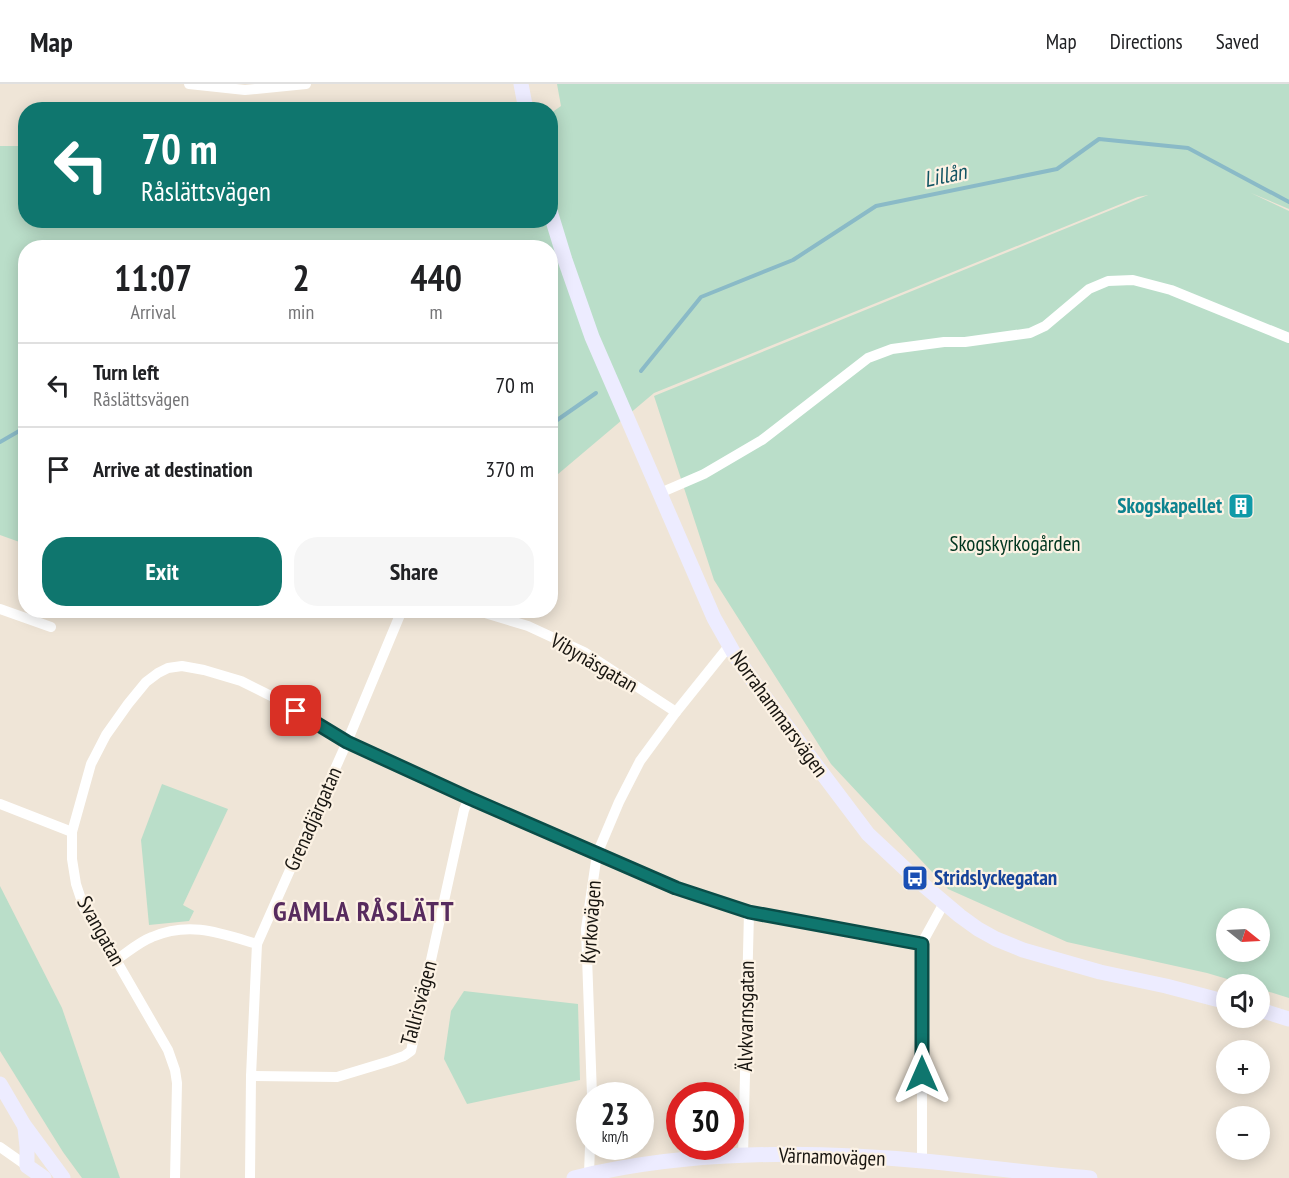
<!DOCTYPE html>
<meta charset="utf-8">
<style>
:root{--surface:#fff;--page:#f6f6f6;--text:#202124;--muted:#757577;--line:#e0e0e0;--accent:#0f766e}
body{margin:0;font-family:"PT Sans Narrow",sans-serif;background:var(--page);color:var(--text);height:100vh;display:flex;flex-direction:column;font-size:22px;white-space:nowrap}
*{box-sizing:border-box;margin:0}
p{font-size:20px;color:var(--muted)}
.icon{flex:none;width:33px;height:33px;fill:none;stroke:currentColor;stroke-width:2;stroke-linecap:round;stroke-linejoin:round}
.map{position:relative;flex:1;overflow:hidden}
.drawer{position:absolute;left:18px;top:156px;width:540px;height:378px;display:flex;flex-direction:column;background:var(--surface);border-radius:24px;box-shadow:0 3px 15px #0003}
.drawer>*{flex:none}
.hud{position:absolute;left:18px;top:18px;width:540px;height:126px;border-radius:24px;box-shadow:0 3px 15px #0003;background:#0f766e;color:#fff;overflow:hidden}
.needle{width:39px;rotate:108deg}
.tools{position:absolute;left:1216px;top:824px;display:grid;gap:12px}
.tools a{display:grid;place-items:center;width:54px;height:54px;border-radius:50%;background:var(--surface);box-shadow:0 3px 15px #0003;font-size:30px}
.speed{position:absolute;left:576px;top:998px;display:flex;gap:12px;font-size:30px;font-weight:700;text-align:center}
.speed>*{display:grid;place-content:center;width:78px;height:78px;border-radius:50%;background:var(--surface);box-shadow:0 3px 15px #0003;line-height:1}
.speed small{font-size:15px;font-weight:400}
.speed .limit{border:9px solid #d22;background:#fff;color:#111}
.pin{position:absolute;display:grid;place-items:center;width:51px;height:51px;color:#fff;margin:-26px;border-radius:12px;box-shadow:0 3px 9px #0006}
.me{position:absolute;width:66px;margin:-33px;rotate:0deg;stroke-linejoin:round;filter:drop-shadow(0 0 4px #0008)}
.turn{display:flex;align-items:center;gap:21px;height:126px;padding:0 24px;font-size:27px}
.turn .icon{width:78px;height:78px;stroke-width:2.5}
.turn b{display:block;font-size:42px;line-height:51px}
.eta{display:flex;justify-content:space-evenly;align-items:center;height:102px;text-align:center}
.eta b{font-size:36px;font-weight:700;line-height:42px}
.cta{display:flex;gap:12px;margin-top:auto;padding:12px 24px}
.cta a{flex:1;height:69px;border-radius:24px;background:var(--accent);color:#fff;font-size:24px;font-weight:700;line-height:69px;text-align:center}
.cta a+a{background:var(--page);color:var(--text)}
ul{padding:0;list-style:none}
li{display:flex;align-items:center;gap:18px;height:84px;padding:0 24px;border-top:2px solid var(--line)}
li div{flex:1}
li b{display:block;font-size:22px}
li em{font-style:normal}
header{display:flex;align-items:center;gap:36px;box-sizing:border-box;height:84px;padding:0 30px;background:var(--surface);border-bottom:2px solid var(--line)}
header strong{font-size:28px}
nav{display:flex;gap:33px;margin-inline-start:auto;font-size:21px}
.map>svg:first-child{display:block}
</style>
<header>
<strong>Map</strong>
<nav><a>Map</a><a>Directions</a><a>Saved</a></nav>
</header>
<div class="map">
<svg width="1289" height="1094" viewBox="0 0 1289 1094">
<rect width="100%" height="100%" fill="#efe5d7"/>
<!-- green -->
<g fill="#badec9" fill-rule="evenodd">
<path d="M557,0h732v125l-38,-16 38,18v787l-29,-9v-5h-16l-37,-11 -140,-31 -119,-53 -117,-125 -117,-184 -60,-184 494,-201 -10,2 -484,196 -103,87 -1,-232h-524l-1,296 -25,-9v-389h25l1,74h524l1,-107 10,-7zM1227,834h33v33h-33z"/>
<path d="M162,700l66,25 -45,96 11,6 -5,10 -40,4 -8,-85z"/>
<path d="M0,802l62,122 58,170h-38l-19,-26 -63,-101z"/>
<path d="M464,907l114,13 2,76 -113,24 -23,-45 7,-48z"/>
</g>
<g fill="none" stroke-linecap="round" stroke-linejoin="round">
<!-- stream -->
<g stroke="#8abac7" stroke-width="4">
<path d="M641,287l60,-74 92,-37 83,-54 181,-37 42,-30 89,9 101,54"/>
<path d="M550,341l46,-32"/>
<path d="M0,358l26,-15"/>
</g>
<!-- street -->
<g stroke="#fff" stroke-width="10">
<path d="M189,0l56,6 61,-6"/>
<path d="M660,409l44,-19 58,-34 106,-82 24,-9 52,-7h21l65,-9 15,-7 44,-37 19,-8 25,-1 38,10 118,48"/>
<path d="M0,525l51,18"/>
<path d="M475,526l53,16 56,26 92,60"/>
<path d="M0,720l72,28"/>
<path d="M922,859v218"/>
<path d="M116,876c12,-8 23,-18 36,-23 38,-16 68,-4 105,7"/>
<path d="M251,992l86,1 53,-16 14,-5 7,-5 53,-241 5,-12"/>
<path d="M592,1011l-6,-166 11,-75 22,-52 21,-41 36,-49 53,-66"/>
<path d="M0,1063l27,19"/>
<path d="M743,1072l6,-244"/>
<path d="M589,1090l1,-28"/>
<path d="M175,1094l2,-95 -2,-13 -7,-20 -52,-90 -32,-52 -8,-24 -4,-25v-27l19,-68 15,-29 22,-31 18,-22 12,-9 10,-5 14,-2 22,4 37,11 38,19 68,42 122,56 207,90 73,24 173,31 22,-40"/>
<path d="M250,1094l1,-102 6,-132 90,-202 55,-132"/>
</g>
<!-- secondary -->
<g stroke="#edecff" stroke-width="15">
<path d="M521,0l5,26"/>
<path d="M550,127l15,49 27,77 122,281 22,39 25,35 107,142 47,44 45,38 18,13 18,10 27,11 77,22 66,14 61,16"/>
<path d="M1260,926l29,9"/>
<path d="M0,1000l24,41 39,53"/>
<path d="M25,1044l2,19v19l17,12"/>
<path d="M574,1094c113,-28 233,-28 349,-17 56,5 111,13 167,17"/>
</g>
</g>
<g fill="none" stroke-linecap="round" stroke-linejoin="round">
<!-- route casing -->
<g stroke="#0a4d48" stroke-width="15">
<path id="route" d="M296,627l51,31 122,56 207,90 73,24 173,32v130"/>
</g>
<!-- route -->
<use href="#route" stroke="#0f766e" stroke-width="10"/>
</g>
<!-- icons -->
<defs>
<g id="building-square" transform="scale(1.35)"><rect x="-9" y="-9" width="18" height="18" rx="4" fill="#0f9aa8" stroke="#fcf2e4"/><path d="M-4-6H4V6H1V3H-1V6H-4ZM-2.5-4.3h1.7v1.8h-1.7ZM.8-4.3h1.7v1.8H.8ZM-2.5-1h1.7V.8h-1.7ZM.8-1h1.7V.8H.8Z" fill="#fff"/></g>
<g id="bus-square" transform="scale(1.35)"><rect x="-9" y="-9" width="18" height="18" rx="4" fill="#1a4fb4" stroke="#fcf2e4"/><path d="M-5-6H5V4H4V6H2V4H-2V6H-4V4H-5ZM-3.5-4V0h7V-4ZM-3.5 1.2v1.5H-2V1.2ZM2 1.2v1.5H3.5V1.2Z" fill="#fff"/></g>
</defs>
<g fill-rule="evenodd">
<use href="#building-square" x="1241" y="422"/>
<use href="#bus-square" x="915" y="794"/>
</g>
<g text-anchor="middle" stroke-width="4.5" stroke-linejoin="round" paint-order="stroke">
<!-- culture labels -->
<g font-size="21" font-weight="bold" fill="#0d838f" stroke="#fcf2e4" text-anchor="end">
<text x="1222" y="429">Skogskapellet</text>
</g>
<!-- park labels -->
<g font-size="21" fill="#003620" stroke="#fcf2e4">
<text x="1015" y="467">Skogskyrkogården</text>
</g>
<!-- street labels -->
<g font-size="21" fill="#181510" stroke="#fcf2e4">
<text transform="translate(594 579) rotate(30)" y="7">Vibynäsgatan</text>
<text transform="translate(779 630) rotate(54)" y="7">Norrahammarsvägen</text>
<text transform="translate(313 735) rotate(-66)" y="7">Grenadjärgatan</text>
<text transform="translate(591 838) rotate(-86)" y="7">Kyrkovägen</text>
<text transform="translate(101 847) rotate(61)" y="7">Svangatan</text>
<text transform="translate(419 919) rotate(-75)" y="7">Tallrisvägen</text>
<text transform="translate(746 932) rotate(-89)" y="7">Älvkvarnsgatan</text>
<text transform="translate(832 1073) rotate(2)" y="7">Värnamovägen</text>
</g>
<!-- transit labels -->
<g font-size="21" font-weight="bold" fill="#164399" stroke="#fcf2e4" text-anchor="start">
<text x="934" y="801">Stridslyckegatan</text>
</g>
<!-- water labels -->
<g font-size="22" font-style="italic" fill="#125463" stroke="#fcf2e4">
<text transform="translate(945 91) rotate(-12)" y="8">Lillån</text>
</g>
<!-- district labels -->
<g font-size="27" font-weight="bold" letter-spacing="1.5" fill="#572b5e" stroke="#fcf2e4">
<text x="364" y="837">GAMLA RÅSLÄTT</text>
</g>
</g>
</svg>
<div class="tools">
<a><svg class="needle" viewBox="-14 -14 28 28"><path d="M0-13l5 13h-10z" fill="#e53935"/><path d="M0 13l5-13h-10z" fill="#757577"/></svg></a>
<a><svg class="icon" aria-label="sound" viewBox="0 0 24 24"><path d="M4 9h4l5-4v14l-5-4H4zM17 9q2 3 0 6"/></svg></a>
<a>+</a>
<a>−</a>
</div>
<div class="speed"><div>23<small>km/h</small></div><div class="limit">30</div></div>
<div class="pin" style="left:296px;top:627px;background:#d93025"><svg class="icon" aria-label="arrive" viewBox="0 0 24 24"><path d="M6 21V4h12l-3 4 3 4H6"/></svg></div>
<svg class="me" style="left:922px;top:990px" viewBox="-20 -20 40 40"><path d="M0-17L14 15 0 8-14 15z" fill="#0f766e" stroke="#fff" stroke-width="4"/></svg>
<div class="hud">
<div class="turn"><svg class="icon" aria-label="left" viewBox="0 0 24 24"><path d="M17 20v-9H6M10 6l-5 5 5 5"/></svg><div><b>70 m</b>Råslättsvägen</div></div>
</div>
<section class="drawer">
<div class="eta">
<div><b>11:07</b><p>Arrival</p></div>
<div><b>2</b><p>min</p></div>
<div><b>440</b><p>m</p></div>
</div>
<ul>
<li><svg class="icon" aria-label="left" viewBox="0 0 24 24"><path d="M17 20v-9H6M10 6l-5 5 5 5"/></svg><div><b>Turn left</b><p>Råslättsvägen</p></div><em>70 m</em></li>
<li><svg class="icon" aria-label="arrive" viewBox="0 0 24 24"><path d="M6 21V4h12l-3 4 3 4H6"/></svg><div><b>Arrive at destination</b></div><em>370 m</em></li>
</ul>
<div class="cta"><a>Exit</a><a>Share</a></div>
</section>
</div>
